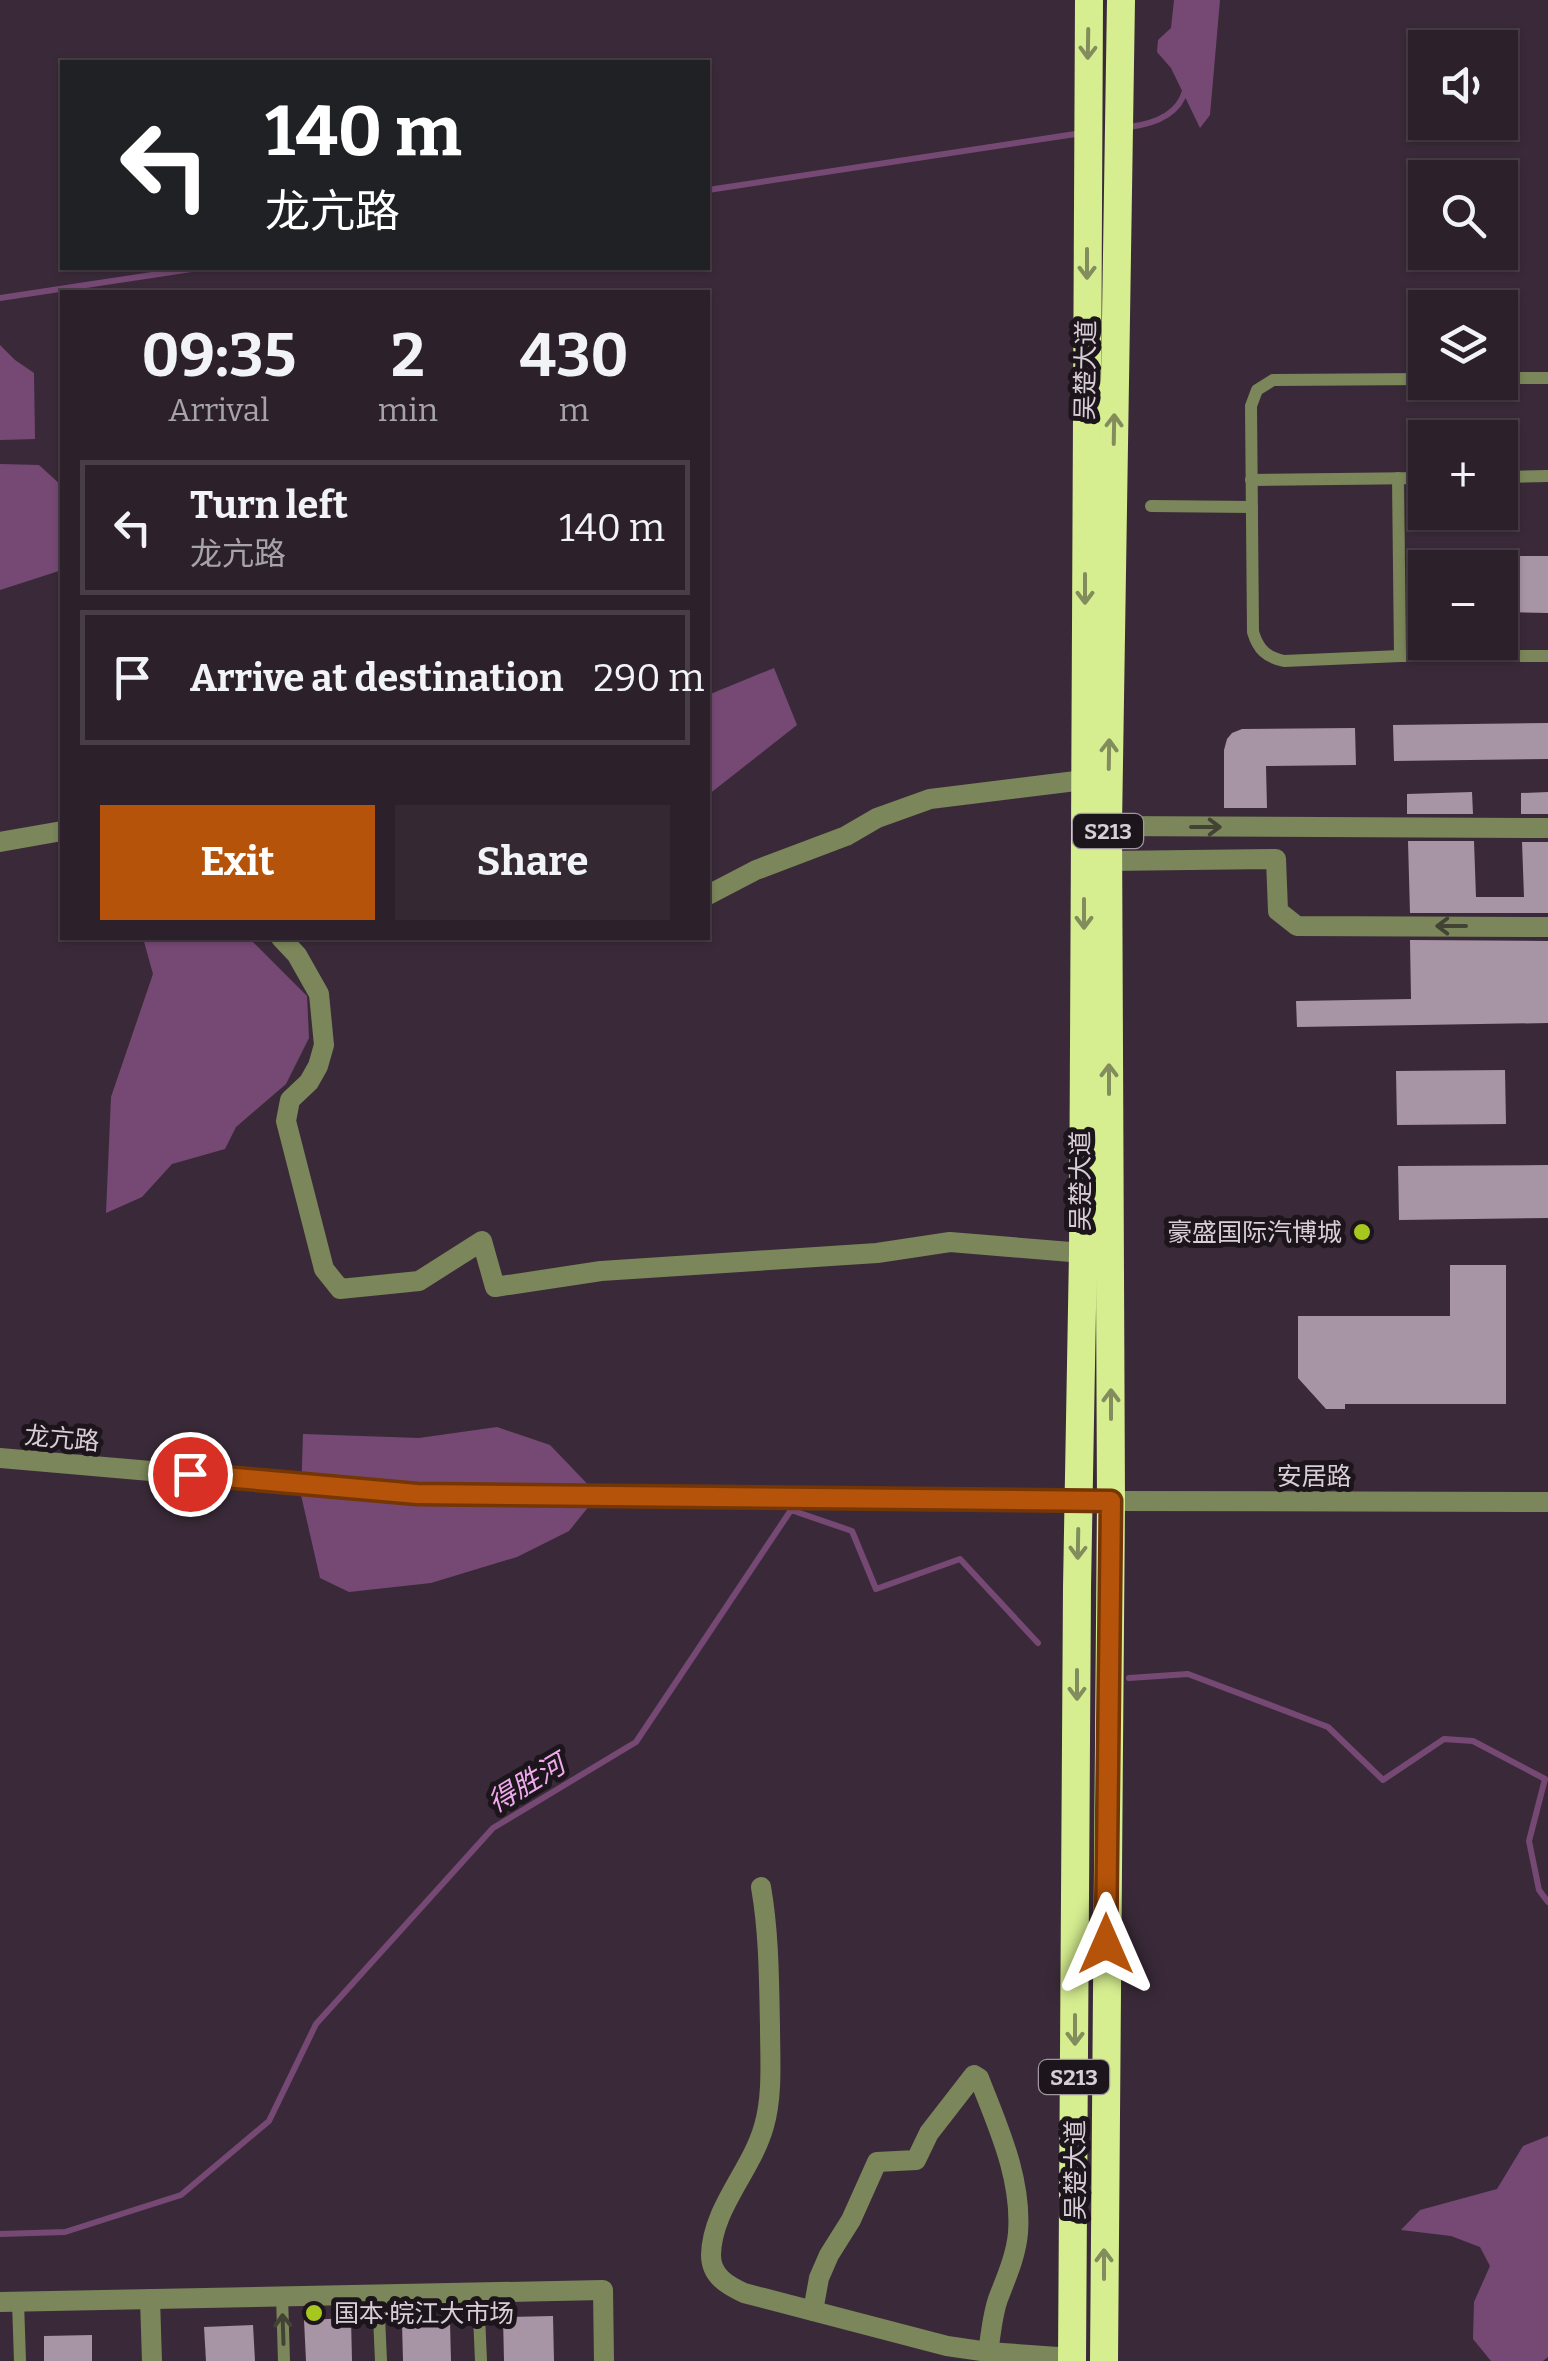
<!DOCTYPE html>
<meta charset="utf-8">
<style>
:root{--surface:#2c202b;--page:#342833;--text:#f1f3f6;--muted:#a6a3a9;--line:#483e47;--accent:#b45309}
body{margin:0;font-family:Bitter,"Noto Sans SC",serif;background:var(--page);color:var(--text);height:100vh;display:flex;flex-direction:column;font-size:38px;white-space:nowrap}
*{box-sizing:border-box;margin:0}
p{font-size:32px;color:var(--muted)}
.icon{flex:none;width:55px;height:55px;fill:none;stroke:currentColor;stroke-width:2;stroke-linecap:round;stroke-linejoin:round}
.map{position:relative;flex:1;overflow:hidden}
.details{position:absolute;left:60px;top:290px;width:650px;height:650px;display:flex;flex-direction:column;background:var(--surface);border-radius:0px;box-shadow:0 2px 8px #0004,0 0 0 2px var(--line)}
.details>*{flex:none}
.top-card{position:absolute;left:60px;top:60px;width:650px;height:210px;border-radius:0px;box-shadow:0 2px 8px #0004,0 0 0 2px var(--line);background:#202124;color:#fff;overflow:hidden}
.tools{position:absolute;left:1408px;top:30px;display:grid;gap:20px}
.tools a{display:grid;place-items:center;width:110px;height:110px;border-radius:0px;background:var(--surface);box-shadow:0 2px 8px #0004,0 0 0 2px var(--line);font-size:50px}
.pin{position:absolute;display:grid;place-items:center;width:85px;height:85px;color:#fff;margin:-42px;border:5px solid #fff;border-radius:50%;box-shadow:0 2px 10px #0007}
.me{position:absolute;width:110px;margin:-55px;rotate:0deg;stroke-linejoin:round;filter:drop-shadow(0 0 8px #0008)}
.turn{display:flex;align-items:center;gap:35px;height:210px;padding:0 40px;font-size:45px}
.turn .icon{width:130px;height:130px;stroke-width:2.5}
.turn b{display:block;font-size:70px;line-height:85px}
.eta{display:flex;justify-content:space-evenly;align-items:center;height:170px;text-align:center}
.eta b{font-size:60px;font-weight:700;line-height:70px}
.primary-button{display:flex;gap:20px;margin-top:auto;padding:20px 40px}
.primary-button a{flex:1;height:115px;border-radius:0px;background:var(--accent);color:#fff;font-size:40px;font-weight:700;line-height:115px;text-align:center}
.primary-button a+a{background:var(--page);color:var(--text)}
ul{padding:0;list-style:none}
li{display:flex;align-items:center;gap:30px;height:135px;margin:0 20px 15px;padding:0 20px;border:5px solid var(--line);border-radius:0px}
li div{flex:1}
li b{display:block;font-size:38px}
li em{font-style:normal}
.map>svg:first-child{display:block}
</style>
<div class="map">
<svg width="1548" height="2361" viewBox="0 0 1548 2361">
<rect width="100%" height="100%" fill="#3a2a39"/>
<!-- water -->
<g fill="#764975">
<path d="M1174,0h46l-10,115 -10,13 -29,-60 -14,-16 1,-12 13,-12z"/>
<path d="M0,345l15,15 19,13 1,66 -35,1z"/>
<path d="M0,464l39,1 23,21v84l-62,20z"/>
<path d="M774,668l23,57 -89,70v-100z"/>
<path d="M143,938h106l58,58 2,42 -23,46 -50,43 -11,22 -53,15 -30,33 -36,16 5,-116 42,-123z"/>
<path d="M497,1427l53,18 48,50 -29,36 -52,26 -86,26 -82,9 -29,-14 -19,-83 2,-61 116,4z"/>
<path d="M1548,2136v221l-5,4h-52l-18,-22 1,-37 16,-36 -10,-19 -29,-11 -50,-6 19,-20 77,-21 26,-43z"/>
</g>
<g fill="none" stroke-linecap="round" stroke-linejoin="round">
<!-- stream -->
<g stroke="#764975" stroke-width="6">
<path d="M1129,127c24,-3 49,-11 56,-36"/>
<path d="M708,190l374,-57"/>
<path d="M0,298l198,-30"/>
<path d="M1129,1678l59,-4 140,53 55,53 61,-41 29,2 72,38 -16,62 10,49 9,12"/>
<path d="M0,2234l65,-2 116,-37 88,-74 47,-97 177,-196 143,-86 155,-232 61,21 24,58 84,-30 78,84"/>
</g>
</g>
<!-- building -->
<g fill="#a794a5">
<path d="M1500,556h48v57l-48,-1z"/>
<path d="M1548,723v36l-154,2 -1,-36z"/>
<path d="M1355,728l1,37 -90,1 1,42h-43v-58l3,-11 5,-6 10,-4z"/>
<path d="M1472,792l1,22h-66v-20z"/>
<path d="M1548,792v22h-27v-21z"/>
<path d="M1408,841h66l2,56h48l-2,-55h26v71h-138z"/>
<path d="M1410,940l138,1v82l-251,4 -1,-26 115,-2z"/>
<path d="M1505,1070l1,54 -109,1 -1,-54z"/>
<path d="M1548,1165v53l-149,2 -1,-54z"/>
<path d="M1450,1265h56v139h-161v5h-19l-28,-31v-62h152z"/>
<path d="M553,2316l1,45h-50l-1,-44z"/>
<path d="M351,2318l1,43h-46l-2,-41z"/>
<path d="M450,2322l1,39h-48l-1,-38z"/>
<path d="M253,2325l2,36h-49l-2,-34z"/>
<path d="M92,2335v26h-48v-25z"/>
</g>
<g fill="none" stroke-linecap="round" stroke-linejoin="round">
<!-- service -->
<g stroke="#7b875a" stroke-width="12">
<path d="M1500,378h48"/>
<path d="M1425,379l-152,1 -16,10 -6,16 2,226c5,17 13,25 31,29l116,-5h148"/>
<path d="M1500,477l48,-1"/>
<path d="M1398,478l2,178"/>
<path d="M1251,480l174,-2"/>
<path d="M1151,506l101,1"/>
<path d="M478,2292l3,69"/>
<path d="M378,2294l3,67"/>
<path d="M282,2296l2,65"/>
<path d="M18,2302l2,59"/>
</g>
<!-- minor -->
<g stroke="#7b875a" stroke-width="20">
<path d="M1108,826l440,2"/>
<path d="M0,842l62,-11"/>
<path d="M1108,861l168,-2 2,52 19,15 251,1"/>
<path d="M708,895l48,-25 90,-34 31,-18 53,-19 154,-19"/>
<path d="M281,938l16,17 22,39 5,51 -6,21 -9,16 -19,18 -4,21 38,148 16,20 79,-8 63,-40 13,46 106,-16 276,-18 73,-11 133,11"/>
<path d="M761,1887c8,46 8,92 9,139 0,32 3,69 -6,100 -12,44 -52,82 -53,129 0,21 16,30 33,38l203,53 41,6 84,6"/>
<path d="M150,2299l2,62"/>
<path d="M0,2302l603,-12 1,71"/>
<path d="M813,2311l6,-33 10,-23 22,-35 26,-58 39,-2 13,-27 45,-58 5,3c19,49 43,100 39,155 -2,23 -12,45 -20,66 -6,17 -7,36 -10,53"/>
</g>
<!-- tertiary -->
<path stroke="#7b875a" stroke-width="20" d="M0,1458l417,36 694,7 437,1"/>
<!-- trunk -->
<g stroke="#d6ee90" stroke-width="28">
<path d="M1072,2361l5,-773 6,-335 6,-1253"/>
<path d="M1104,2361l7,-860 -3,-675 13,-826"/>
</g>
</g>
<!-- one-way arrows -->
<defs><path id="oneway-shaft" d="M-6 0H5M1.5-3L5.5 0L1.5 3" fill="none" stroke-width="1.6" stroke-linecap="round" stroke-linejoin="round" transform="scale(2.5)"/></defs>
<g stroke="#838c5c">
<use href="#oneway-shaft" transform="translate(1088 44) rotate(91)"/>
<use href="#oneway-shaft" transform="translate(1087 264) rotate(90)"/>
<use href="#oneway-shaft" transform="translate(1114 429) rotate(-89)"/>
<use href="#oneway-shaft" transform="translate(1085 589) rotate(90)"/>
<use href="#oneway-shaft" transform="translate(1109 754) rotate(-89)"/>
<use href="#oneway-shaft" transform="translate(1084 914) rotate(90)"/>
<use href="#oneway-shaft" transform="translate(1109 1079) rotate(-90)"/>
<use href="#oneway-shaft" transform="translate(1111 1404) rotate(-90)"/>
<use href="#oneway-shaft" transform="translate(1078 1544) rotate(91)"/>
<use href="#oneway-shaft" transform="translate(1077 1685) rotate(90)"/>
<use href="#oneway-shaft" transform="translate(1075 2030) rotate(90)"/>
<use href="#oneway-shaft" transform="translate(1104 2264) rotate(-90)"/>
</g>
<g stroke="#434335">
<use href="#oneway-shaft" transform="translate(1206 827)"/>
<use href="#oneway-shaft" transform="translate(1451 926) rotate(-180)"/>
<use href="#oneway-shaft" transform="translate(283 2329) rotate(-92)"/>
</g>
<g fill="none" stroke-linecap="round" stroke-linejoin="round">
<!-- route casing -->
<g stroke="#753606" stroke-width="25">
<path id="route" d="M190,1474l227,20 694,7 -5,443"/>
</g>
<!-- route -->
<use href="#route" stroke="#b45309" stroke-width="18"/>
</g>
<!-- markers -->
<g fill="#a7c71e" stroke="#1d151c" stroke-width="4">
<circle cx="1362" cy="1232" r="10"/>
<circle cx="314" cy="2313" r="10"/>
</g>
<g text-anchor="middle" stroke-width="10" stroke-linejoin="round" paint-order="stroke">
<!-- shield labels -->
<g fill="#1d151c" stroke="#a0969f" stroke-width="2.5">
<rect x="1073" y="814" width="70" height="34" rx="8"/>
<rect x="1039" y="2060" width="70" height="34" rx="8"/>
</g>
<g font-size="22" font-weight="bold" fill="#d8ced7">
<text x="1108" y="839">S213</text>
<text x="1074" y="2085">S213</text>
</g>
<!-- street labels -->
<g font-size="25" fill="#d8ced7" stroke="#1d151c">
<text transform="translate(1085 370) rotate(-89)" y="9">吴楚大道</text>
<text transform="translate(1080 1181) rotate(-90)" y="9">吴楚大道</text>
<text transform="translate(62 1438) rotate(5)" y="9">龙亢路</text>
<text x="1314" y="1485">安居路</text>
<text transform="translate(1075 2170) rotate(-90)" y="9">吴楚大道</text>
</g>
<!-- poi labels -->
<g font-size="25" fill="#d8ced7" stroke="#1d151c" text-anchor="end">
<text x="1342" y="1241">豪盛国际汽博城</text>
<text x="334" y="2322" text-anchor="start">国本·皖江大市场</text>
</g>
<!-- water labels -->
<g font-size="28" font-style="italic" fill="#eea8eb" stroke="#1d151c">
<text transform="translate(526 1783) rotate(-31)" y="10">得胜河</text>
</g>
</g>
</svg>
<div class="tools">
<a><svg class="icon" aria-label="sound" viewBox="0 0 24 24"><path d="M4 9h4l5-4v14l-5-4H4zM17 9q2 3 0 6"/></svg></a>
<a><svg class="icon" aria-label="search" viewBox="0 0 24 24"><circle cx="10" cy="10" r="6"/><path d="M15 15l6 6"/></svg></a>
<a><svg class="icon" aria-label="layers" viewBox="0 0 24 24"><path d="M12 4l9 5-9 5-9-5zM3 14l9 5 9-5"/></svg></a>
<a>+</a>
<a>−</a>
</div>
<div class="pin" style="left:190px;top:1474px;background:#d93025"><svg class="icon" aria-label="arrive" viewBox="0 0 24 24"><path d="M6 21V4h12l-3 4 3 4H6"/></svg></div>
<svg class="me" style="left:1106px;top:1944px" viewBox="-20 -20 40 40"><path d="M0-17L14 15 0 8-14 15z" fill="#b45309" stroke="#fff" stroke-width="4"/></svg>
<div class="top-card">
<div class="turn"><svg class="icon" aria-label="left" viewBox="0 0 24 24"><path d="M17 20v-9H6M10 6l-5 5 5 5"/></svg><div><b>140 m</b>龙亢路</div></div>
</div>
<section class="details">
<div class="eta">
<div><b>09:35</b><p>Arrival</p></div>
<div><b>2</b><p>min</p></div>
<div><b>430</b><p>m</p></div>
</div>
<ul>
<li><svg class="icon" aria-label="left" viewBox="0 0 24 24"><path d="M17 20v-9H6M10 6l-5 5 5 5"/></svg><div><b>Turn left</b><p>龙亢路</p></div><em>140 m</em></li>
<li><svg class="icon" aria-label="arrive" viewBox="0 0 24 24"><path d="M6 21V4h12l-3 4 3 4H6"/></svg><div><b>Arrive at destination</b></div><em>290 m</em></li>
</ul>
<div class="primary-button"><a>Exit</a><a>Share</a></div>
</section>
</div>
